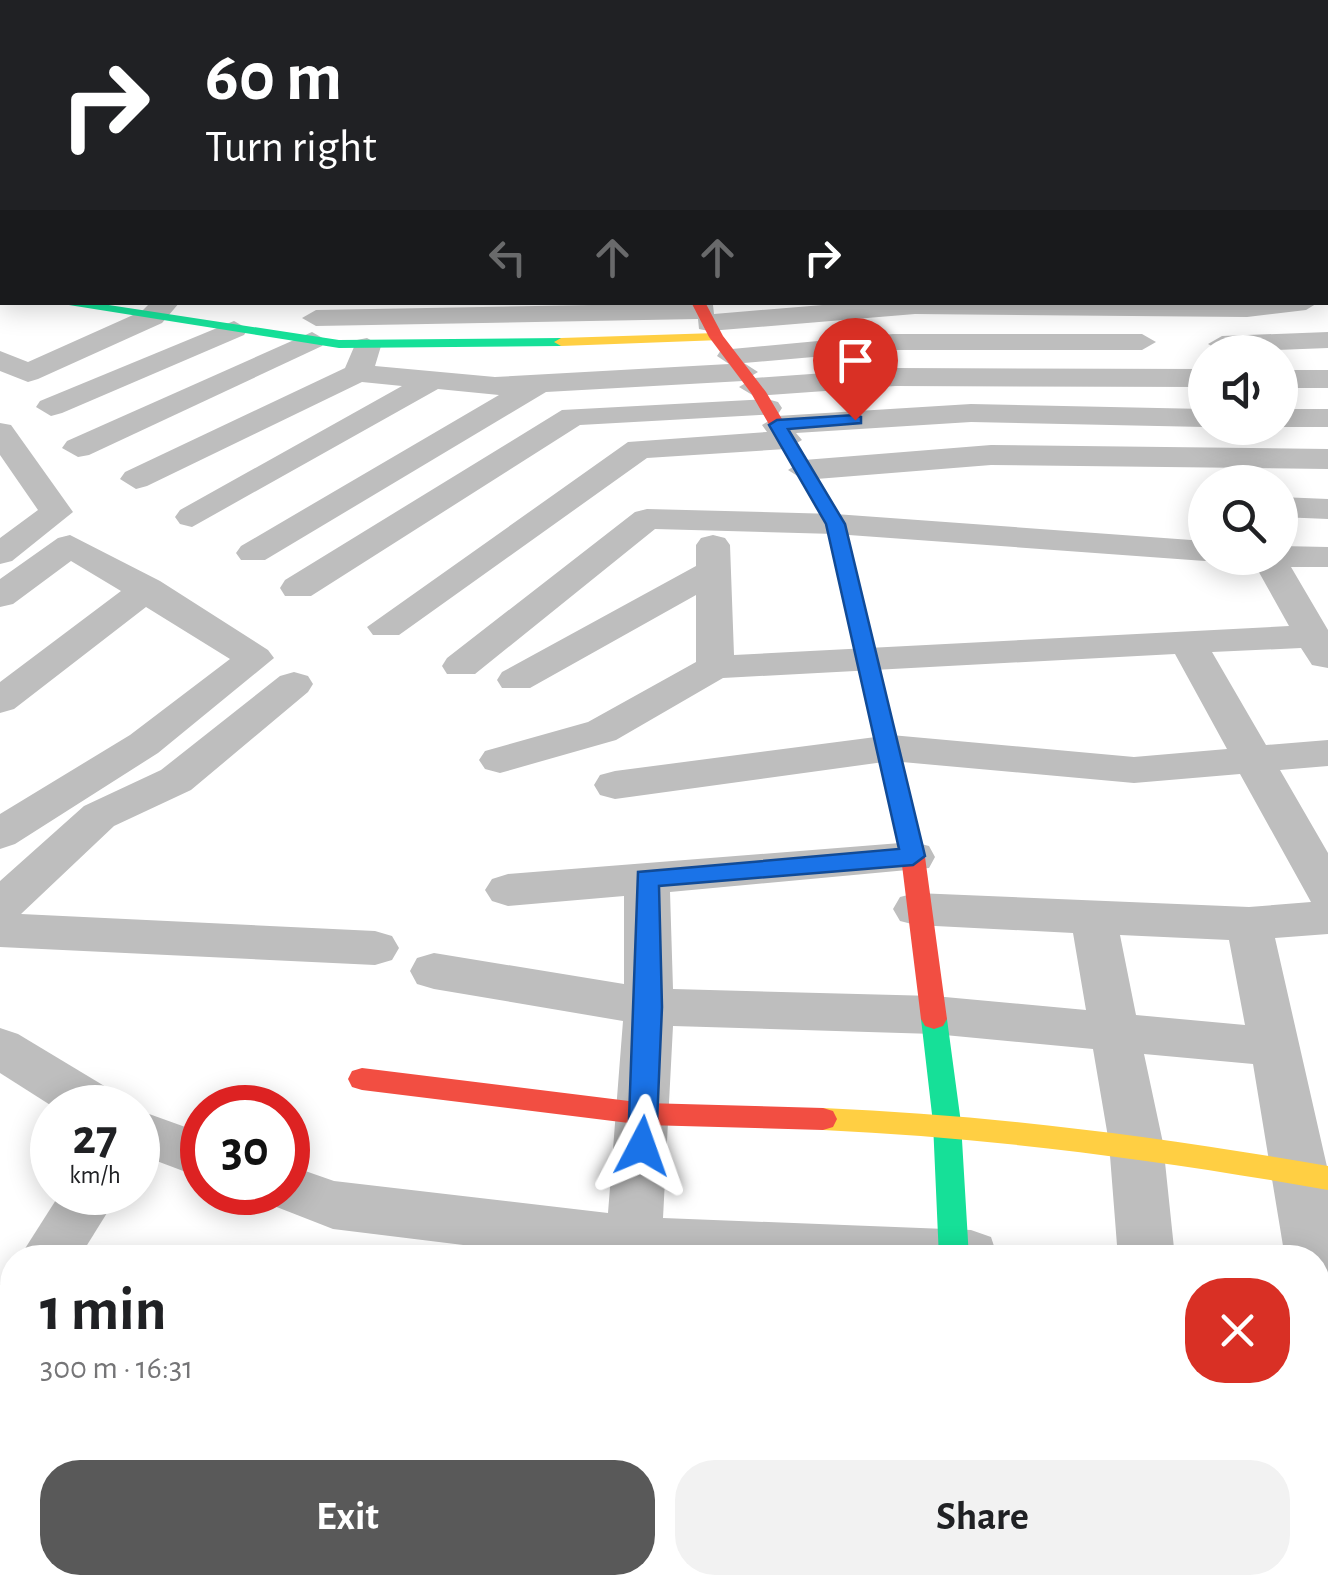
<!DOCTYPE html>
<meta charset="utf-8">
<style>
:root{--surface:#fff;--page:#f2f2f2;--text:#202124;--muted:#757577;--accent:#595959}
body{margin:0;font-family:"Alegreya Sans",sans-serif;background:var(--page);color:var(--text);height:100vh;display:flex;flex-direction:column;font-size:38px;white-space:nowrap}
*{box-sizing:border-box;margin:0}
p{font-size:32px;color:var(--muted)}
.icon{flex:none;width:55px;height:55px;fill:none;stroke:currentColor;stroke-width:2;stroke-linecap:round;stroke-linejoin:round}
.map{position:relative;flex:1;overflow:hidden}
.panel{position:absolute;left:0px;top:1245px;width:1330px;height:350px;display:flex;flex-direction:column;background:var(--surface);border-radius:40px 40px 0 0;box-shadow:0 5px 25px #0003}
.panel>*{flex:none}
.guide{position:absolute;left:0px;top:0px;width:1330px;height:305px;box-shadow:0 5px 25px #0003;background:#202124;color:#fff;overflow:hidden}
.fabs{position:absolute;left:1188px;top:335px;display:grid;gap:20px}
.fabs a{display:grid;place-items:center;width:110px;height:110px;border-radius:50%;background:var(--surface);box-shadow:0 5px 25px #0003;font-size:50px}
.speed{position:absolute;left:30px;top:1085px;display:flex;gap:20px;font-size:50px;font-weight:700;text-align:center}
.speed>*{display:grid;place-content:center;width:130px;height:130px;border-radius:50%;background:var(--surface);box-shadow:0 5px 25px #0003;line-height:1}
.speed small{font-size:25px;font-weight:400}
.speed .limit{border:15px solid #d22;background:#fff;color:#111}
.pin{position:absolute;display:grid;place-items:center;width:85px;height:85px;color:#fff;margin:-102px -42px;border-radius:50% 50% 50% 0;rotate:-45deg;box-shadow:0 0 10px #0007}
.pin .icon{rotate:45deg}
.me{position:absolute;width:110px;margin:-55px;rotate:4deg;stroke-linejoin:round;filter:drop-shadow(0 0 8px #0008)}
.turn{display:flex;align-items:center;gap:35px;height:210px;padding:0 40px;font-size:45px}
.turn .icon{width:130px;height:130px;stroke-width:2.5}
.turn b{display:block;font-size:70px;line-height:85px}
.lanes{display:flex;align-items:center;height:95px;padding:0 40px;background:#0003;justify-content:center;gap:50px;direction:ltr}
.lanes .off{opacity:.35}
.round{display:grid;place-items:center;flex:none;width:105px;height:105px;border-radius:40px;background:var(--page)}
.summary{display:flex;align-items:center;justify-content:space-between;height:170px;padding:0 40px}
h1{font-size:60px;font-weight:600;line-height:75px}
.action{display:flex;gap:20px;margin-top:auto;padding:20px 40px}
.action a{flex:1;height:115px;border-radius:40px;background:var(--accent);color:#fff;font-size:40px;font-weight:600;line-height:115px;text-align:center}
.action a+a{background:var(--page);color:var(--text)}
.map>svg:first-child{display:block}
</style>
<div class="map">
<svg width="1328" height="1595" viewBox="0 0 1328 1595">
<rect width="100%" height="100%" fill="#fff"/>
<g fill="none" stroke-linecap="round" stroke-linejoin="round">
<!-- street -->
<g fill="#bebebe" fill-rule="evenodd">
<path d="M1208,0h55l2,2h-55z"/>
<path d="M1302,0h18l1,2h-17z"/>
<rect x="0" y="61" width="2" height="12"/>
<rect x="0" y="99" width="2" height="13"/>
<path d="M2,173v14l-2,1v-14z"/>
<path d="M2,249v16l-2,1v-16z"/>
<path d="M151,302h29l-18,21 -124,56 -10,3 -28,-11v-20l28,11 114,-51z"/>
<path d="M859,302h460l-13,8 -59,7 -332,-3 -206,17 -10,-2 -1,-10 -382,7 -14,-8 14,-8 387,-7 10,2 1,9z"/>
<path d="M234,321l14,8 -4,6 -182,78 -11,3 -15,-9 4,-6z"/>
<path d="M312,332l14,8 -4,6 -233,109 -11,2 -16,-9 5,-7z"/>
<path d="M1328,332v16l-106,4 -14,-8 14,-8z"/>
<path d="M893,334h249l14,8 -14,8h-249l-149,13 14,9 -15,9 -197,11 -281,168h-24l-5,-7 5,-7 258,-151 -61,-6 -246,138 -12,-3 -5,-7 5,-7 222,-124 -40,-4 -215,104 -11,3 -16,-10 5,-7 220,-104 12,-28 10,-2 14,8 -6,20 120,11 234,-13 -12,-8 4,-6z"/>
<path d="M895,368l310,1v18l-310,-1 -141,10 -15,-9 15,-9z"/>
<rect x="1280" y="370" width="48" height="18"/>
<path d="M767,399l11,3 4,6 -4,6 -198,11 -269,171h-26l-5,-8 5,-8 277,-170z"/>
<path d="M971,404l234,5v18l-234,-5 -175,11 6,7 -16,9 -139,9 -248,177h-26l-6,-8 261,-185 139,-10 -5,-7 15,-9z"/>
<rect x="1280" y="409" width="48" height="18"/>
<path d="M0,423l11,2 62,87 -61,49 -12,3v-26l38,-28 -38,-55z"/>
<path d="M991,445l337,4v20l-337,-4 -187,15 -16,-10 16,-10z"/>
<path d="M1280,497l48,2v20l-48,-2z"/>
<path d="M647,509l188,5 370,27v17h13l-13,3 -370,-27 -180,-5 -180,145h-28l-5,-8 5,-8 188,-146z"/>
<path d="M70,535l90,46 108,69 6,8 -116,95 -143,91 -15,5v-35l130,-79 100,-76 -84,-52 -132,102 -14,4v-31l121,-91 -50,-30 -58,43 -13,3v-28l58,-41z"/>
<path d="M713,535l12,3 5,7 4,110 555,-29 -38,-68h29v-12l48,1v20h-37l37,63v38l-16,-3 -11,-17 -89,4 54,93 62,-5v26l-48,4 48,83v81l-53,4 53,233v211l-10,-4v-120h-33l-32,-194 -109,-10 19,89 12,115h-57l-9,-115 -16,-94 -159,-15 -261,-8 -10,192 308,12 20,7 7,21h-430l-235,-29 -64,-25 -6,-12h25v-27l46,16 274,32 15,-192 -189,-32 -17,-5 -7,-13 7,-13 17,-5 190,31v-88l-116,10 -16,-5 -7,-11 7,-11 16,-5 405,-32 16,4 6,11 -6,11 -259,24 3,97 261,7 152,14 -13,-77 -157,-8 -16,-4 -7,-12 7,-12 16,-4 333,14 62,-5 -71,-128 -106,9 -243,-22 -276,38 -15,-4 -6,-10 6,-10 15,-4 276,-36 243,22 93,-8 -52,-95 -452,24 -107,62 -116,33 -15,-4 -6,-9 6,-9 103,-29 108,-60v-67l-166,93h-28l-5,-8 5,-8 194,-106v-21l5,-7zM1120,935l109,5 16,85 -109,-10z"/>
<path d="M294,672l14,4 5,8 -5,8 -117,98 -77,36 -93,88 354,17 17,5 7,12 -7,12 -17,5 -375,-18v-66l84,-75 77,-36 119,-94z"/>
<path d="M0,1028l18,6 98,59 8,15h-69l-55,-35z"/>
<path d="M138,1110l64,23v45l-64,-24z"/>
<path d="M61,1192h59l-41,66h-60z"/>
<path d="M12,1280v66l-12,5v-67z"/>
<path d="M1318,1431l10,2v62l-10,-2z"/>
<rect x="587" y="1582" width="68" height="13"/>
</g>
<!-- fast -->
<g fill="#16e098" fill-rule="evenodd">
<path d="M384,0h45l2,2h-43z"/>
<path d="M50,302h39l250,38 222,-2 7,4 -7,4 -222,2z"/>
<path d="M934,1009l9,3 4,7 14,104 8,135h-30l-6,-135 -12,-104 4,-7z"/>
<path d="M972,1582h36l3,13h-36z"/>
</g>
<!-- slow -->
<g fill="#ffcf43" fill-rule="evenodd">
<path d="M167,0h44l2,2h-42z"/>
<path d="M716,333l7,4 -2,3 -160,6 -7,-4 7,-4z"/>
<path d="M823,1108c170,7 337,29 505,58v24c-168,-30 -335,-52 -505,-60l-10,-3 -4,-8 4,-8z"/>
</g>
<!-- jam -->
<g fill="#f24e42" fill-rule="evenodd">
<rect x="0" y="290" width="2" height="8"/>
<path d="M691,302h14l18,34 43,56 78,132 81,333 22,162 -4,7 -9,3 -9,-3 -4,-7 -20,-162 -75,-333 -75,-131 -42,-56z"/>
<path d="M362,1068l283,35 178,5 10,3 4,8 -4,8 -10,3 -178,-5 -283,-35 -10,-3 -4,-8 4,-8z"/>
</g>
</g>
<!-- route -->
<path fill="#1a73e8" stroke="#114b97" stroke-width="2.5" d="M855,415l6,2v6l-73,6 57,95 80,332 -12,9 -254,21 3,121 -6,139 -4,8h-20l-4,-8 10,-274 261,-23 -73,-325 -57,-99 8,-5z"/>
</svg>
<div class="fabs">
<a><svg class="icon" aria-label="sound" viewBox="0 0 24 24"><path d="M4 9h4l5-4v14l-5-4H4zM17 9q2 3 0 6"/></svg></a>
<a><svg class="icon" aria-label="search" viewBox="0 0 24 24"><circle cx="10" cy="10" r="6"/><path d="M15 15l6 6"/></svg></a>
</div>
<div class="speed"><div>27<small>km/h</small></div><div class="limit">30</div></div>
<div class="pin" style="left:855px;top:420px;background:#d93025"><svg class="icon" aria-label="arrive" viewBox="0 0 24 24"><path d="M6 21V4h12l-3 4 3 4H6"/></svg></div>
<svg class="me" style="left:642px;top:1146px" viewBox="-20 -20 40 40"><path d="M0-17L14 15 0 8-14 15z" fill="#1a73e8" stroke="#fff" stroke-width="4"/></svg>
<div class="guide">
<div class="turn"><svg class="icon" aria-label="right" viewBox="0 0 24 24"><path d="M7 20v-9h11M14 6l5 5-5 5"/></svg><div><b>60 m</b>Turn right</div></div>
<div class="lanes"><svg class="icon off" aria-label="left" viewBox="0 0 24 24"><path d="M17 20v-9H6M10 6l-5 5 5 5"/></svg><svg class="icon off" aria-label="ahead" viewBox="0 0 24 24"><path d="M12 20V5M6 11l6-6 6 6"/></svg><svg class="icon off" aria-label="ahead" viewBox="0 0 24 24"><path d="M12 20V5M6 11l6-6 6 6"/></svg><svg class="icon" aria-label="right" viewBox="0 0 24 24"><path d="M7 20v-9h11M14 6l5 5-5 5"/></svg></div>
</div>
<section class="panel">
<div class="summary"><div><h1>1 min</h1><p>300 m · 16:31</p></div><a class="round" style="background:#d93025;color:#fff"><svg class="icon" aria-label="close" viewBox="0 0 24 24"><path d="M6 6l12 12M18 6L6 18"/></svg></a></div>
<div class="action"><a>Exit</a><a>Share</a></div>
</section>
</div>
